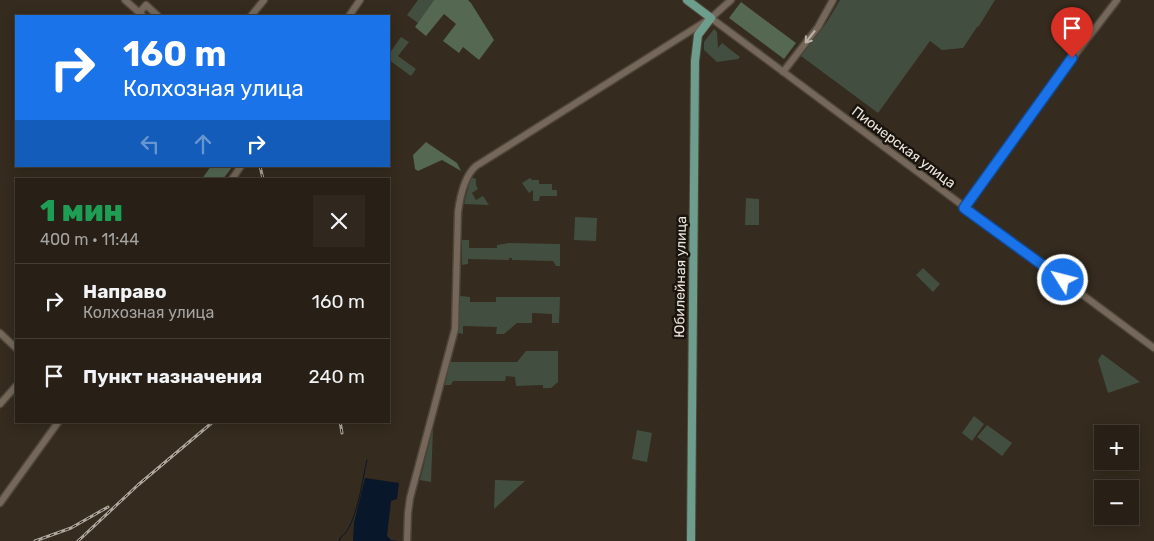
<!DOCTYPE html>
<html lang="ru">
<meta charset="utf-8">
<style>
:root{--surface:#282016;--page:#30281f;--text:#f1f3f6;--muted:#a5a3a1;--line:#443e35}
body{margin:0;font-family:Rubik,sans-serif;background:var(--page);color:var(--text);height:100vh;display:flex;flex-direction:column;font-size:19px;white-space:nowrap}
*{box-sizing:border-box;margin:0}
p{font-size:16px;color:var(--muted)}
.icon{flex:none;width:28px;height:28px;fill:none;stroke:currentColor;stroke-width:2;stroke-linecap:round;stroke-linejoin:round}
.map{position:relative;flex:1;overflow:hidden}
.drawer{position:absolute;left:15px;top:178px;width:375px;height:245px;display:flex;flex-direction:column;background:var(--surface);border-radius:0px;box-shadow:0 2px 12px #0003,0 0 0 1px var(--line)}
.drawer>*{flex:none}
.top-card{position:absolute;left:15px;top:15px;width:375px;height:152px;border-radius:0px;box-shadow:0 2px 12px #0003,0 0 0 1px var(--line);background:#1a73e8;color:#fff;overflow:hidden}
.tools{position:absolute;left:1094px;top:425px;display:grid;gap:10px}
.tools a{display:grid;place-items:center;width:45px;height:45px;border-radius:0px;background:var(--surface);box-shadow:0 2px 12px #0003,0 0 0 1px var(--line);font-size:25px}
.pin{position:absolute;display:grid;place-items:center;width:42px;height:42px;color:#fff;margin:-51px -21px;border-radius:50% 50% 50% 0;rotate:-45deg;box-shadow:0 0 5px #0007}
.pin .icon{rotate:45deg}
.me{position:absolute;width:55px;margin:-28px;rotate:306deg;stroke-linejoin:round;filter:drop-shadow(0 0 4px #0008)}
.turn{display:flex;align-items:center;gap:18px;height:105px;padding:0 25px;font-size:22px}
.turn .icon{width:65px;height:65px;stroke-width:2.5}
.turn b{display:block;font-size:35px;line-height:42px}
.lanes{display:flex;align-items:center;height:48px;padding:0 25px;background:#0003;justify-content:center;gap:25px;direction:ltr}
.lanes .off{opacity:.35}
.round{display:grid;place-items:center;flex:none;width:52px;height:52px;border-radius:0px;background:var(--page)}
.head{display:flex;align-items:center;justify-content:space-between;height:85px;padding:0 25px}
h1{font-size:30px;font-weight:800;line-height:38px;color:#1e9e55}
ul{padding:0;list-style:none}
li{display:flex;align-items:center;gap:15px;height:75px;padding:0 25px;border-top:1px solid var(--line)}
li div{flex:1}
li b{display:block;font-size:19px}
li em{font-style:normal}
.map>svg:first-child{display:block}
</style>
<div class="map">
<svg width="1154" height="541" viewBox="0 0 1154 541">
<rect width="100%" height="100%" fill="#352b1e"/>
<!-- green -->
<g fill="#424f40">
<path d="M418,0h16l-16,23 -11,-8z"/>
<path d="M840,0h155l-16,26 -2,1 -14,21 -21,2 -12,-9 -52,72 -77,-57 26,-34z"/>
<path d="M714,29l3,3 1,16 4,-5 18,14 -2,2 -21,3 -13,-12v-8z"/>
<path d="M401,37l8,5 -11,14 18,13 -5,7 -22,-16v-6z"/>
<path d="M471,177l5,2v6l2,4 -6,4 4,7 7,-4 6,9 -25,-1z"/>
<path d="M530,178l2,2h7v4h13v6h5v6h-17l-1,5h-6v-11l-4,3 -7,-10z"/>
<path d="M746,198l13,1v26h-14z"/>
<path d="M575,217l22,1 -1,23 -22,-1z"/>
<path d="M462,240h7v8h28v-3l12,-2 51,1v22h-4l-3,-5 -41,-1v-2h-3v2l-41,-1v5l-6,1z"/>
<path d="M923,268l17,16 -7,8 -17,-17z"/>
<path d="M460,296l10,1v5h26v-5h64l-1,26h-7v-9l-20,-1v10h-15l-13,11h-8l1,-7 -34,-1v8l-5,-1z"/>
<path d="M526,351h32v31l-7,6h-8v-3l-27,1 -1,-9 -9,-1 -1,5h-52l-2,4h-6l5,-23h67z"/>
<path d="M1102,354l38,28 -32,11 -10,-33z"/>
<path d="M974,416l10,8 -12,17 -10,-8z"/>
<path d="M987,425l25,18 -10,13 -25,-19z"/>
<path d="M433,428l-2,54 -11,-2z"/>
<path d="M637,430l15,3 -5,29 -15,-3z"/>
<path d="M495,480l30,1 -31,28z"/>
</g>
<!-- forest -->
<g fill="#546852">
<path d="M434,0h34l3,3 23,37 -15,20 -16,-13 -4,6 -16,-12 13,-17 -12,-10 -18,22 -11,-9z"/>
<path d="M741,2l55,41 -12,16 -55,-41z"/>
<path d="M426,142l31,21 4,8 -19,-11 -24,11 -3,-2 -2,-14z"/>
<path d="M211,166h22l-10,13h-21z"/>
</g>
<!-- water -->
<path fill="#09172a" d="M365,478l34,5 -2,16 -6,2 -4,35 4,4 7,1h-45l1,-18z"/>
<g fill="none" stroke-linecap="round" stroke-linejoin="round">
<!-- stream -->
<path stroke="#09172a" stroke-width="1" d="M339,541l1,-3c17,-11 22,-58 27,-78"/>
<!-- minor casing -->
<g stroke="#4f463a" stroke-width="9">
<g id="minor">
<path d="M125,0l18,16"/>
<path d="M139,13l7,-8 12,11"/>
<path d="M251,16l13,-16"/>
<path d="M349,16l11,-16"/>
<path d="M711,18l443,330"/>
<path d="M783,72l35,-45 15,-27"/>
<path d="M232,179l9,-13"/>
<path d="M964,208l104,-144 49,-64"/>
<path d="M0,333l16,15"/>
<path d="M0,404l16,-18"/>
<path d="M0,503l59,-82"/>
<path d="M407,541l1,-28 2,-15 45,-169 3,-117c2,-15 6,-36 18,-46l235,-148 20,-18"/>
</g>
</g>
<!-- major casing -->
<g stroke="#4f463a" stroke-width="10">
<path id="major" d="M687,0l24,18 -13,17 -3,26 -4,480"/>
</g>
<!-- minor -->
<use href="#minor" stroke="#75685a" stroke-width="6"/>
<!-- major -->
<use href="#major" stroke="#6d9d8c" stroke-width="8"/>
<!-- rail casing -->
<g stroke="#afa79d" stroke-width="3">
<g id="rail">
<path d="M260,166l3,13"/>
<path d="M340,421l2,12"/>
<path d="M35,541l36,-13 37,-21"/>
<path d="M78,541l60,-56 76,-64"/>
</g>
</g>
<!-- rail -->
<use href="#rail" stroke="#19140e" stroke-width="1" stroke-dasharray="4" stroke-linecap="butt"/>
</g>
<!-- one-way arrows -->
<defs><path id="oneway-shaft" d="M-6 0H5M1.5-3L5.5 0L1.5 3" fill="none" stroke-width="1.6" stroke-linecap="round" stroke-linejoin="round" transform="scale(1.25)"/></defs>
<use stroke="#bdb4a9" href="#oneway-shaft" transform="translate(810 37) rotate(128)"/>
<g fill="none" stroke-linecap="round" stroke-linejoin="round">
<!-- route casing -->
<g stroke="#114b97" stroke-width="12">
<path id="route" d="M1063,280l-99,-72 108,-150"/>
</g>
<!-- route -->
<use href="#route" stroke="#1a73e8" stroke-width="9"/>
</g>
<g text-anchor="middle" stroke-width="5" stroke-linejoin="round" paint-order="stroke">
<!-- street labels -->
<g font-size="14" fill="#ede6dd" stroke="#19140e">
<text transform="translate(904 147) rotate(37)" y="5">Пионерская улица</text>
<text transform="translate(680 277) rotate(-89)" y="5">Юбилейная улица</text>
</g>
</g>
</svg>
<div class="tools">
<a>+</a>
<a>−</a>
</div>
<div class="pin" style="left:1072px;top:58px;background:#d93025"><svg class="icon" aria-label="arrive" viewBox="0 0 24 24"><path d="M6 21V4h12l-3 4 3 4H6"/></svg></div>
<svg class="me" style="left:1063px;top:280px" viewBox="-20 -20 40 40"><circle r="17" fill="#1a73e8" stroke="#fff" stroke-width="3"/><path d="M0-11L8 9 0 5-8 9z" fill="#fff"/></svg>
<div class="top-card">
<div class="turn"><svg class="icon" aria-label="right" viewBox="0 0 24 24"><path d="M7 20v-9h11M14 6l5 5-5 5"/></svg><div><b>160 m</b>Колхозная улица</div></div>
<div class="lanes"><svg class="icon off" aria-label="left" viewBox="0 0 24 24"><path d="M17 20v-9H6M10 6l-5 5 5 5"/></svg><svg class="icon off" aria-label="ahead" viewBox="0 0 24 24"><path d="M12 20V5M6 11l6-6 6 6"/></svg><svg class="icon" aria-label="right" viewBox="0 0 24 24"><path d="M7 20v-9h11M14 6l5 5-5 5"/></svg></div>
</div>
<section class="drawer">
<div class="head"><div><h1>1 мин</h1><p>400 m · 11:44</p></div><a class="round"><svg class="icon" aria-label="close" viewBox="0 0 24 24"><path d="M6 6l12 12M18 6L6 18"/></svg></a></div>
<ul>
<li><svg class="icon" aria-label="right" viewBox="0 0 24 24"><path d="M7 20v-9h11M14 6l5 5-5 5"/></svg><div><b>Направо</b><p>Колхозная улица</p></div><em>160 m</em></li>
<li><svg class="icon" aria-label="arrive" viewBox="0 0 24 24"><path d="M6 21V4h12l-3 4 3 4H6"/></svg><div><b>Пункт назначения</b></div><em>240 m</em></li>
</ul>
</section>
</div>
